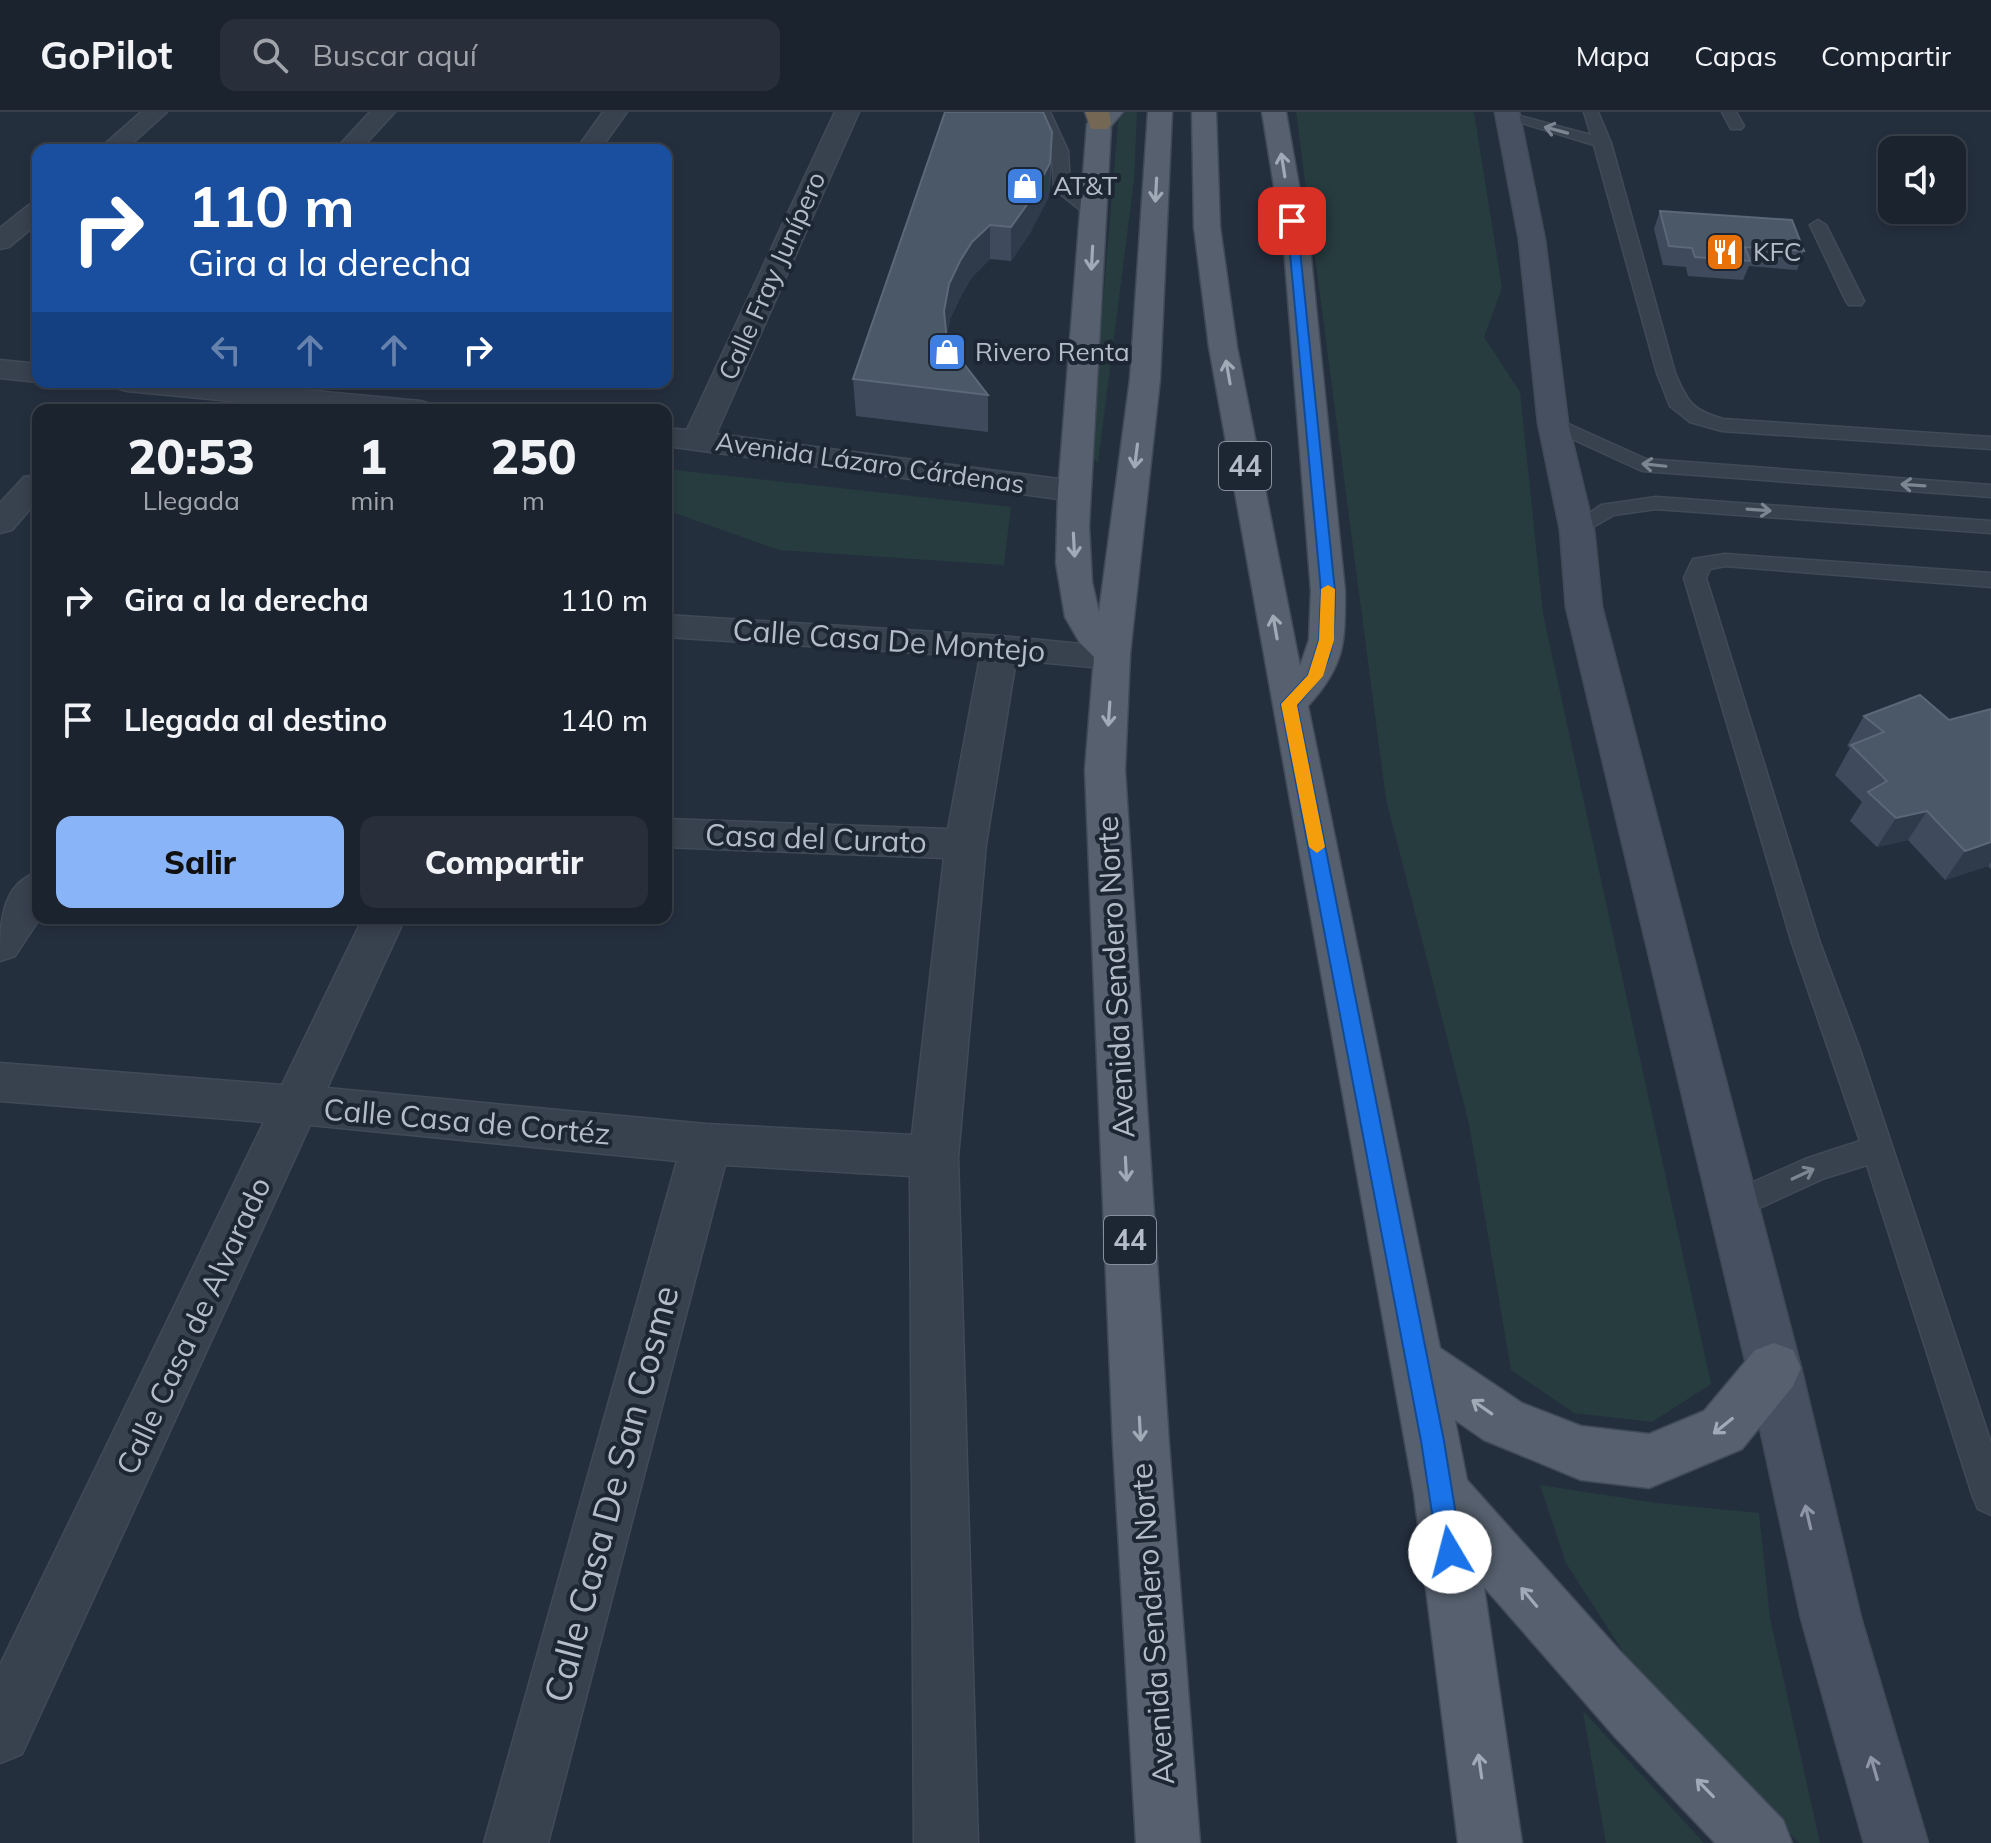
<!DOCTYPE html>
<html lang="es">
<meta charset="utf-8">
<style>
:root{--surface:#1b232e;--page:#282f3a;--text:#f1f3f6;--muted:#a0a4aa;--line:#39404a;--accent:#8ab4f8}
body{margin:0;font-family:Mulish,sans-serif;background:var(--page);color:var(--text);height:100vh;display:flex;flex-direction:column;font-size:30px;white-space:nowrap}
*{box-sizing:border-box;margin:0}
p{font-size:26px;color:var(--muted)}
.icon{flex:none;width:44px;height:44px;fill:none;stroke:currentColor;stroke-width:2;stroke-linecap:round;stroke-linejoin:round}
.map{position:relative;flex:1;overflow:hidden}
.panel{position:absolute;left:32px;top:292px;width:640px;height:520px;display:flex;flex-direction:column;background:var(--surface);border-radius:16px;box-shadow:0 4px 12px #0003,0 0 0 2px var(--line)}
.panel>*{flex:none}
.banner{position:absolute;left:32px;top:32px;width:640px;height:244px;border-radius:16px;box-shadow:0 4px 12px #0003,0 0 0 2px var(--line);background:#1a4fa0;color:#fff;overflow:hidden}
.controls{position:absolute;left:1878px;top:24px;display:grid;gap:16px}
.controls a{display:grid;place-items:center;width:88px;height:88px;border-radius:16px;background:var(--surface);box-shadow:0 4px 12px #0003,0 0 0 2px var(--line);font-size:40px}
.pin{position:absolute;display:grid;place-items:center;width:68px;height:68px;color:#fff;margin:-34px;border-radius:16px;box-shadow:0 4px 12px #0006}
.me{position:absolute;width:88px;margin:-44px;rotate:352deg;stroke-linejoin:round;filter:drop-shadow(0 0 6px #0008)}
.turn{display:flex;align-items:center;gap:28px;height:168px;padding:0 24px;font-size:36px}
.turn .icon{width:104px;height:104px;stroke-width:2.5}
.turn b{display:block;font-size:56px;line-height:68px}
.lanes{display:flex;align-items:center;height:76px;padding:0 24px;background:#0003;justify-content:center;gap:40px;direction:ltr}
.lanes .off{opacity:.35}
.eta{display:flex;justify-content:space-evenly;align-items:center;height:136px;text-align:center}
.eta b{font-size:48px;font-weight:800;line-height:56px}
.primary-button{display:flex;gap:16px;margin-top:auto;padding:16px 24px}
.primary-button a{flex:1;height:92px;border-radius:16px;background:var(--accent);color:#111;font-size:32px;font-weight:800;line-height:92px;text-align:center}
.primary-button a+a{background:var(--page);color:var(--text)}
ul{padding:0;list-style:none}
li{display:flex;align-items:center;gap:24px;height:120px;padding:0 24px}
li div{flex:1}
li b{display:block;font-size:30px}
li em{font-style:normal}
header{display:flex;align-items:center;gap:48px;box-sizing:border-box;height:112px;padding:0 40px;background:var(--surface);border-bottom:2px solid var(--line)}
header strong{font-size:38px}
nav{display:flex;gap:44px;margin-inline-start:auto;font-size:28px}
.search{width:560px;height:72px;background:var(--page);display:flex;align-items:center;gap:20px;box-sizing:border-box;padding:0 28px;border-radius:16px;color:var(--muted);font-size:30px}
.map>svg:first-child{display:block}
</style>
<header>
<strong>GoPilot</strong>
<div class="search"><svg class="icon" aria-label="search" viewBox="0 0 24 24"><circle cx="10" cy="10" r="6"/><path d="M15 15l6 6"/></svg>Buscar aquí</div>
<nav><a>Mapa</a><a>Capas</a><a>Compartir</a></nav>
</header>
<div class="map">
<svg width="1991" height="1731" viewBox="0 0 1991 1731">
<rect width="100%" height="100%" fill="#242f3e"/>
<!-- green -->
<g fill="#263c3f">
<path d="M1119,0h18l-3,68 -36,283 -8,-7z"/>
<path d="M1296,0h178l28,176 -18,49 36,55 23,222 168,770 -59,38 -78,-9 -63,-43 -42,-246 -83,-325z"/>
<path d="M666,357l345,38 -7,58 -225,-15 -113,-40z"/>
<path d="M1540,1373l117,18 102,10 11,105 50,225h-21l-161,-168 -72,-112z"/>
<path d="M1583,1599l121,132h-98z"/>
</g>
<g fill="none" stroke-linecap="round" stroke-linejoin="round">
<!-- lane casing -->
<g stroke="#414a57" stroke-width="3">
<g id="lane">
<path d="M1036,0h14l18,39 2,36 30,23v6h-12l-34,-27 -2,-38z"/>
<path d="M1584,0h14l13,31 64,230c13,29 16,37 48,46l268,18v12l-269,-18 -32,-9 -20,-16 -13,-33 -63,-228 -92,-28 7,-4 82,22z"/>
<path d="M1722,0h14l8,14 -3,3h-10z"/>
<path d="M1818,108l8,5 38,76 -3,4h-12l-3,-4 -36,-76z"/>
<path d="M1553,305l93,42 345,26v12l-349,-26 -96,-44 -3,-4 3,-4z"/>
<path d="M1656,385l335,24v12l-335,-24 -42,6 -37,21 -11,-6 35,-25z"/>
<path d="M1725,442l266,19v14l-266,-21 -15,3 -4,9 114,365 39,104 132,396v72l-13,-6 -5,-12 -106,-332 -42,13 -92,42 -11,-4 -5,-10 5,-10 83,-37 55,-18 -68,-198 -108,-365 9,-19z"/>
</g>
</g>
<!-- street casing -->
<g stroke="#414a57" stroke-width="3">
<g id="street">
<path d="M141,0h26l-42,38h-27z"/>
<path d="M370,0h25l-35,38h-25z"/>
<path d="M603,0h24l-27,38h-24z"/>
<path d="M835,0h24l-143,322 358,47 11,3 5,7 -5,7 -11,3 -408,-55v-18l21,2z"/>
<path d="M38,90v21l-29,24 -9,2v-21l29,-23z"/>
<path d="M0,248l38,4v18l-38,-4z"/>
<path d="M112,270h109l199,19 11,3 4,6h-110l-198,-19 -11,-3z"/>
<path d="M38,363v25l-26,30 -12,3v-30l24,-26z"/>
<path d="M666,503l334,21 112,11 13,3 5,8 -5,8 -13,3 -96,-9 -30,184 -28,313 20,686h-64l-4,-667 -185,-11 -177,678h-64l193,-682 -367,-36 -288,629 -22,9v-98l264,-543 -264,-21v-38l282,22 81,-167h42l-78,170 379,36 206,11 32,-277 -278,-11v-28l282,10 32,-172 -314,-20z"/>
<path d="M38,760l2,46 -25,38 -15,5c0,-35 0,-77 38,-89z"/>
</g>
</g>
<!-- secondary casing -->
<g stroke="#414a57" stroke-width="3">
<path id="secondary" d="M1495,0h24l26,128 23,183 26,107 8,77 199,761 60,250 67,225h-64l-63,-225 -54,-250 -181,-761 -6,-77 -22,-107 -19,-183z"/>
</g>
<!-- primary casing -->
<g stroke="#414a57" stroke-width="3">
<g id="primary">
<path d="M1098,0h25l-12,14 -22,400 3,56 7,30 31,-233 18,-267h24l-12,267 -30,275 -5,116 44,674 31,399h-64l-23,-399 -28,-674 9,-113 -14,-14 -15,-26 -9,-54 2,-72 29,-367z"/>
<path d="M1192,0h24l4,115 17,120 63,319 9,-26 2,-49 -27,-343 -22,-136h24l24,136 35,343c0,53 0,74 -37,115l132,642 82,55 59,23 68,8 55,-23 51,-61 19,-7 19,7 8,18 -8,18 -51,63 -93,39 -68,-8 -97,-40 -29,-20 12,60 152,170 164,170 9,23h-77l-100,-106 -131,-150 38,256h-64l-44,-350 -205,-1146 -15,-120z"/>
</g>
</g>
<!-- highway casing -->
<g stroke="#434c59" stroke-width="3">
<path id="highway" d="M1085,0h24l2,12 -4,5h-16z"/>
</g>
<!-- lane -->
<use href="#lane" fill="#38414e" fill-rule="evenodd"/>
<!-- street -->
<use href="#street" fill="#38414e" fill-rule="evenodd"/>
<!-- secondary -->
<use href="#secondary" fill="#465061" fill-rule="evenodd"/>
<!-- primary -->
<use href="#primary" fill="#56606e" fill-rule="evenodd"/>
<!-- highway -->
<use href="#highway" fill="#746855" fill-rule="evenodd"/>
</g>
<!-- wall -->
<g fill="#3f4b5c">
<path d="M945,0l107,52 -3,32 -19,37 -19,28 -21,-2 -18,18 -11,19 -11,23 -3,18v5l41,53v37l-132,-16 -3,-37z"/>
<path d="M1660,99l144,40 -7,19 -48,-4 -6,14 -55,-4 -2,-9 -23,-2 -9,-36z"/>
<path d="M1991,597v160l-3,-3 -43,14 -37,-40 -31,7 -27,-26 12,-19 -27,-27 15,-27 -3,-2 17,-30 85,4z"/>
</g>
<!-- shaded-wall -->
<g fill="#2f3b4b">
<path d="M1052,20l-3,64 -19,37 -19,28v-34z"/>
<path d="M990,113v34l-18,18 -11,19 -11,23 -5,28 -1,-36 5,-27 11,-23 12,-19z"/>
<path d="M1927,699l-19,29 -31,7 19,-29z"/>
<path d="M1991,730v20l-3,4 -43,14 20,-29z"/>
</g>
<!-- building -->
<g fill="#4b5868" stroke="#5c6777" stroke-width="2">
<path d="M945,0h98l9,20 -2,31 -19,36 -20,28 -21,-2 -18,17 -12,19 -11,23 -5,27 3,31 41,53 -135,-16z"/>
<path d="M1660,99l132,9 12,31 -59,-4 5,14 -55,-4 -3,-9 -23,-2z"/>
<path d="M1920,583l29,25 42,-11v133l-26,9 -38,-40 -31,7 -28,-26 19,-11 -36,-36 33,-13 -20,-16z"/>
</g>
<!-- one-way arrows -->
<defs><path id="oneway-shaft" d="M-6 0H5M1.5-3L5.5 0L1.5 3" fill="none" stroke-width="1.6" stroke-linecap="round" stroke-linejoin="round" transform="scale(2)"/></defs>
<g stroke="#7c8592">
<use href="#oneway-shaft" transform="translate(1556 18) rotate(-165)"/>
<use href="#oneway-shaft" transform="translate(1654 353) rotate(-174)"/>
<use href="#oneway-shaft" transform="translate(1913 373) rotate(-176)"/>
<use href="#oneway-shaft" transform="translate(1759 398) rotate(4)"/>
<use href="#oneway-shaft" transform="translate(1803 1062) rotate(-25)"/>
</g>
<g stroke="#a1aab7">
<use href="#oneway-shaft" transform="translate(1283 53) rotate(-99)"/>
<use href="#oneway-shaft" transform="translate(1156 78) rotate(93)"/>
<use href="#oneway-shaft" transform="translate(1092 146) rotate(93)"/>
<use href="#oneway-shaft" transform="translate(1228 260) rotate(-100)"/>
<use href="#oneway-shaft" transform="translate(1136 344) rotate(97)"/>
<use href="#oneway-shaft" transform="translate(1074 433) rotate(87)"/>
<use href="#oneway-shaft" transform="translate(1275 515) rotate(-100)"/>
<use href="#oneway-shaft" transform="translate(1109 602) rotate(94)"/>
<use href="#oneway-shaft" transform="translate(1126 1057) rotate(87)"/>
<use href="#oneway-shaft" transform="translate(1482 1295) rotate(-145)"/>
<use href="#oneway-shaft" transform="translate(1723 1314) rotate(141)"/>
<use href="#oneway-shaft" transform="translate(1140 1317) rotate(87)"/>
<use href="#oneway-shaft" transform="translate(1529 1485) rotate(-130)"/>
<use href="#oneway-shaft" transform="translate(1480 1654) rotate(-98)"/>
<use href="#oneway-shaft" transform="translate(1705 1676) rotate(-134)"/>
</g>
<g stroke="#8e96a5">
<use href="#oneway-shaft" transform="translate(1808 1405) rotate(-103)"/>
<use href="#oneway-shaft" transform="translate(1874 1656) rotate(-106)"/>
</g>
<!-- route -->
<path fill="#1a73e8" stroke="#114b97" stroke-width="2" d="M1292,106l5,3 38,370c-1,55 1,72 -38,114l147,736 18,111 -3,8 -9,4 -8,-4 -4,-8 -17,-111 -140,-737 27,-29 11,-35 2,-49 -34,-370z"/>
<!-- slow -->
<path fill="#f59e0b" d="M1328,473l7,4 -1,51 -11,36 -26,29 28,142 -8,6 -8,-6 -28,-143 27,-29 11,-35 2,-51z"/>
<!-- icons -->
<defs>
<g id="shop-square" transform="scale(2)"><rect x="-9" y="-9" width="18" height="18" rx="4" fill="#3f7fe0" stroke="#1d2633"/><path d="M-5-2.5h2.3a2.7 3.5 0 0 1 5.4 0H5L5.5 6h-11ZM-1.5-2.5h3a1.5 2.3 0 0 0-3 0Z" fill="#fff"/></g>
<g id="restaurant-square" transform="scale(2)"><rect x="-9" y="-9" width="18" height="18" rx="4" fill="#e8710a" stroke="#1d2633"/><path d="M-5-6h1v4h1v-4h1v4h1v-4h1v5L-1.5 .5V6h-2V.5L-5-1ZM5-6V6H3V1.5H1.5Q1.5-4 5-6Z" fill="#fff"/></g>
</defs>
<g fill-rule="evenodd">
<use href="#shop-square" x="1025" y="74"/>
<use href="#restaurant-square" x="1725" y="140"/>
<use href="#shop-square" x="947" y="240"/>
</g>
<g text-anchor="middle" stroke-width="8" stroke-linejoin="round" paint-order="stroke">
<!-- far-poi labels -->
<g font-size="26" fill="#b4bcc9" stroke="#1d2633" text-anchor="start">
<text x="1053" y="83">AT&amp;T</text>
<text x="1753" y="149">KFC</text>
<text x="975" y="249">Rivero Renta</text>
</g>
<!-- far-street labels -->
<g font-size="26" fill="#b4bcc9" stroke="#1d2633">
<text transform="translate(772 164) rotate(-66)" y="9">Calle Fray Junípero</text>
<text transform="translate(870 351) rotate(8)" y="9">Avenida Lázaro Cárdenas</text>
</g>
<!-- shield labels -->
<g fill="#1d2633" stroke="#878f9c" stroke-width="2">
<rect x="1219" y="330" width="52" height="48" rx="6"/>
<rect x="1104" y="1104" width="52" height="48" rx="6"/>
</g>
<g font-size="28" font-weight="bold" fill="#b4bcc9">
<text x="1245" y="364">44</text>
<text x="1130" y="1138">44</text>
</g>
<!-- street labels -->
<g font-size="30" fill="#b4bcc9" stroke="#1d2633">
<text transform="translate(889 529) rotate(4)" y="10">Calle Casa De Montejo</text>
<text transform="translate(816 727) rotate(2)" y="10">Casa del Curato</text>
<text transform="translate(1116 865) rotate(-93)" y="10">Avenida Sendero Norte</text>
<text transform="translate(467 1010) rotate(5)" y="10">Calle Casa de Cortéz</text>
<text transform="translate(194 1214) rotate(-65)" y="10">Calle Casa de Alvarado</text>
<text transform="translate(1153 1512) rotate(-94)" y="10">Avenida Sendero Norte</text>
</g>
<!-- near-street labels -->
<g font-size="36" fill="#b4bcc9" stroke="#1d2633">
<text transform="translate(611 1382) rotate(-75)" y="13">Calle Casa De San Cosme</text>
</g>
</g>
</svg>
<div class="controls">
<a><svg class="icon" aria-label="sound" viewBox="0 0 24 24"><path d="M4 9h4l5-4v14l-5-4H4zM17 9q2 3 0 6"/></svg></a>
</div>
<div class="pin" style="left:1292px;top:109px;background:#d93025"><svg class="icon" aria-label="arrive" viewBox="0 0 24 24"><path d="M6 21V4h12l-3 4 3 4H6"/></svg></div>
<svg class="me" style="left:1450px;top:1440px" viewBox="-20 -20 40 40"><circle r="19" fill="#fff"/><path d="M0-13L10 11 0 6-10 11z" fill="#1a73e8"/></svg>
<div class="banner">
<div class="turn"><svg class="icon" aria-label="right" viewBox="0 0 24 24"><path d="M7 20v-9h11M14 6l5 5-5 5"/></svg><div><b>110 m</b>Gira a la derecha</div></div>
<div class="lanes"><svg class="icon off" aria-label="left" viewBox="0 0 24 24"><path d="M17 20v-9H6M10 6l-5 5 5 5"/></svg><svg class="icon off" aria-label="ahead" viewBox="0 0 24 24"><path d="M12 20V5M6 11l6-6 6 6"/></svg><svg class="icon off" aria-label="ahead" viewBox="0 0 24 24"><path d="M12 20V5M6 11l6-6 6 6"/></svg><svg class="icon" aria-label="right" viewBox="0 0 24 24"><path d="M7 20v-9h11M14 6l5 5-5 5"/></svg></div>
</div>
<section class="panel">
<div class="eta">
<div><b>20:53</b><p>Llegada</p></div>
<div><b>1</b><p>min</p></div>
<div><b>250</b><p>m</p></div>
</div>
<ul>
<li><svg class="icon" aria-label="right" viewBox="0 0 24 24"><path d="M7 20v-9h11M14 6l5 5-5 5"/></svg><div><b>Gira a la derecha</b></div><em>110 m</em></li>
<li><svg class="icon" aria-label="arrive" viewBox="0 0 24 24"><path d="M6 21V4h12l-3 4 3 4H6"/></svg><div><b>Llegada al destino</b></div><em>140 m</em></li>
</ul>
<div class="primary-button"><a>Salir</a><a>Compartir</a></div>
</section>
</div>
